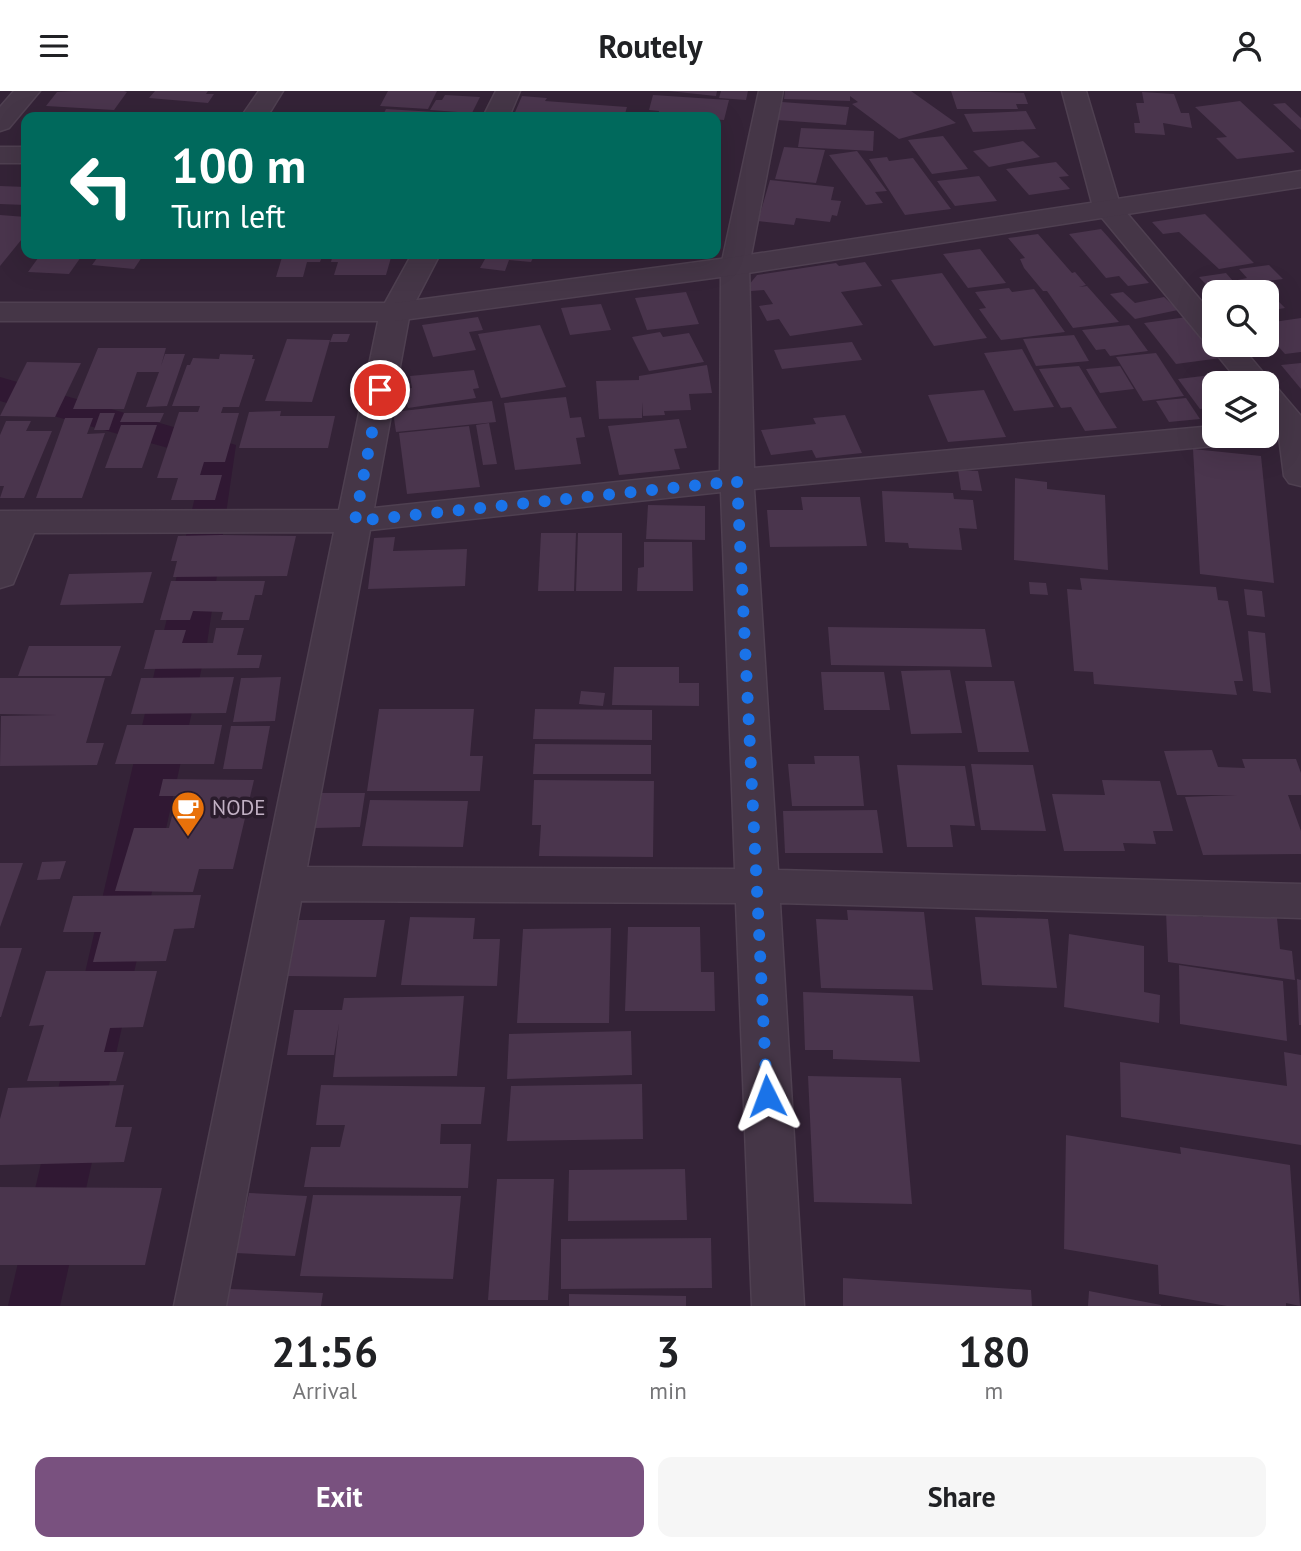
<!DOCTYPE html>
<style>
:root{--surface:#fff;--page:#f6f6f6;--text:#202124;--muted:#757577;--accent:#79517f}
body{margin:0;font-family:"PT Sans",sans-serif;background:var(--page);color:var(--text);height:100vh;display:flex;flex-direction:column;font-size:26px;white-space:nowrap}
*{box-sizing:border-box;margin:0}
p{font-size:23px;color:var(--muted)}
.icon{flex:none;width:38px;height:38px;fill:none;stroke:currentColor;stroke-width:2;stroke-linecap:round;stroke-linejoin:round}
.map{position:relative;height:1215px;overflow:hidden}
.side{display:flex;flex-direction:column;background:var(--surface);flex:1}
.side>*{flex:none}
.top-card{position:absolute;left:21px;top:21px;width:700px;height:147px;border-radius:14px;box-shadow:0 7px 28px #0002;background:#00695c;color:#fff;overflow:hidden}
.buttons{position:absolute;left:1202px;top:189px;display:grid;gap:14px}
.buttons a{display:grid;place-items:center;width:77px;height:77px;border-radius:14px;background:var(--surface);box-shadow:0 7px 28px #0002;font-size:35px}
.pin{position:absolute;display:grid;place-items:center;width:60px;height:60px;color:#fff;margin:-30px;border:4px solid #fff;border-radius:50%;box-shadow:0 2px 7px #0007}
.me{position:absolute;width:77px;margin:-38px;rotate:357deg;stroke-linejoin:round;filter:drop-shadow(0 0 5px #0008)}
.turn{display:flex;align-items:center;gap:24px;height:147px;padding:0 35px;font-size:32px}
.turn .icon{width:91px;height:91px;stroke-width:2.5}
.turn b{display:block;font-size:49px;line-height:60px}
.eta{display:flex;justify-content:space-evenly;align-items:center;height:119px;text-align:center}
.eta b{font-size:42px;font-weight:600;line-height:49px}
.button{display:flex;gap:14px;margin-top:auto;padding:14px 35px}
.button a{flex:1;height:80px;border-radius:14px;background:var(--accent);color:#fff;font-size:28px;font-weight:600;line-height:80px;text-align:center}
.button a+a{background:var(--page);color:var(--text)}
header{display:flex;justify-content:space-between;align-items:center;height:91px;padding:0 35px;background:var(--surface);font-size:32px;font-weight:600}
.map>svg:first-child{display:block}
</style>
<header><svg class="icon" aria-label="menu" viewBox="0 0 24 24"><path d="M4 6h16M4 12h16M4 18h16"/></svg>Routely<svg class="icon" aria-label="person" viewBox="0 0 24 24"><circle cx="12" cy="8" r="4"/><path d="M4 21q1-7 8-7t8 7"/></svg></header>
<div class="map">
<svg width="1301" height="1215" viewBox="0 0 1301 1215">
<rect width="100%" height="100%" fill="#342337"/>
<!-- water -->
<path fill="#301833" d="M0,286l236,68 -29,199 -147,662h-52l196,-848 -204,-57z"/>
<!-- building -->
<g fill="#4a354d">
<path d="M73,0h51l3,1 -13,18 -68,-4 11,-14z"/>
<path d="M155,0h53l-2,3h8l-6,9 -59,-5z"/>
<path d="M388,0h49l-9,18 -48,-3z"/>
<path d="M668,0h49l-1,5z"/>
<path d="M721,0h27l-2,9 -27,-2z"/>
<path d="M785,0h126l45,32 -57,16 -47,-35 6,-2 -8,-6v5l-66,-2z"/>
<path d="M951,0l73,2 4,11h-12l2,5h-61z"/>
<path d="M1142,1l32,2 7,19h8l3,15 -29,-5 2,12 -30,-2 -1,-10h6l-4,-20h8z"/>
<path d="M445,4l35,2 -8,16 -42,-3 6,-10h6z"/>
<path d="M653,4l76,5 -5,20 -66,-5 1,-4 -10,-1z"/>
<path d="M522,5l25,2 -2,3 82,6 -3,10h-111z"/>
<path d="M1240,10l55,51 -58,7 -21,-21 11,-1 -32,-30z"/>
<path d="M782,11l67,5 -3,18 -69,-5z"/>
<path d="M1285,12l16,15v12l-28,-26z"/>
<path d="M386,18l49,3 -2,5h-51z"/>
<path d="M1026,20l10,18 -63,3 -9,-18z"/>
<path d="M801,37l73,3 -1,20 -75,-4z"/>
<path d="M943,45l25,33 -36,5 -24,-34z"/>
<path d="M1023,50l17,16 -51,10 -16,-16z"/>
<path d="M784,56l41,3 -9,33 -41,-4z"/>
<path d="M857,60l30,40 -12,1 8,11 -17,2 -37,-50z"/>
<path d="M887,66l2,4 24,-3 38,51 -46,6 -36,-56z"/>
<path d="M1056,71l13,14 -10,1 11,12 -41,6 -23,-26z"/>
<path d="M979,85l18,25 -42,5 -18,-25z"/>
<path d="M770,89l64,7 -3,13 10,1 -4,15 -5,-1 -2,7 -34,-4 -2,7 -36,-4z"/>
<path d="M0,95l26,1v18l-26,-1z"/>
<path d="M1205,123l49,49 -35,6 -40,-37 -16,2 -11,-12z"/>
<path d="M0,124l26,2v17l-26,32z"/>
<path d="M1101,138l48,54 -21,3 -9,-10 -13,2 -37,-44z"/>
<path d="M1038,143l34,39 3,-1 11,13 -7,2 8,-1 32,36 -46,6 -26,-37h-4l-19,-23 -4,-9 5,-1 -17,-20z"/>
<path d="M980,158l26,34 -38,5 -25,-34z"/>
<path d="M41,163h42l-14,20 -41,-2z"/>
<path d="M100,163h44l-10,15 -42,-4z"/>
<path d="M283,163h40l-3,8h-13l-4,15h-27z"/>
<path d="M333,163h59l-6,21h-52l4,-13h-7z"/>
<path d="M449,163h86l-4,8 -22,-2 -4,11 -25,-3 5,-9z"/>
<path d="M865,171l17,24 -41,6 22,33 -73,11 -11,-17 -12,2 -8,-15 14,-2 -9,-14 -13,1 -3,-5 9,-11 79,-12 3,3z"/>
<path d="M1269,174l14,14 -23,3 25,26 -18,3v-19h-54l-14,-15 27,-4 7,8 14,-3 -8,-9z"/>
<path d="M942,182l45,65 -53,8 -43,-66z"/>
<path d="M1009,197l3,4 22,-3 31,43 -64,8 -22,-31 7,-1 -11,-16z"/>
<path d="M686,201l13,32 -52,6 -12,-32z"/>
<path d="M1123,201l12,11 29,-6 14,13 -43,9 -25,-25z"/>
<path d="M601,213l10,26 -41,5 -9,-27z"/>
<path d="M478,226l5,13 -14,2 7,18 -43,7 -11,-32z"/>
<path d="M1187,226l34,41 -45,6 -32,-41z"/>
<path d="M1301,227v34l-16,2 -18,-20v-11z"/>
<path d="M540,234l26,62 -65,11 -23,-64z"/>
<path d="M1129,234l19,26 -38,5 -5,-7 -9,1 -14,-20z"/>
<path d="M660,241l3,5 26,-4 15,29 -55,9 -17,-34z"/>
<path d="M333,243h17l-3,8h-17z"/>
<path d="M1074,244l15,26 -53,5 -13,-27z"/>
<path d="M287,248l43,1 -18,62 -47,-1z"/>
<path d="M852,251l10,18 -80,9 -8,-19z"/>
<path d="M98,257h68l-5,18 4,-12h20l-18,52 -21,1 13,-35h-22l-13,37h-51z"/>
<path d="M1022,258l32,58 -40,4 -30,-58z"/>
<path d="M1156,262l28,43 -41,5 -27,-44z"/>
<path d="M220,263l33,1 -1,4h3l-16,48h-16l-2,6h18l-14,49h-21l-4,13h22l-7,25h-44l7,-22h-21l22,-66h19l2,-6h-28l15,-41h3l3,-7 26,1z"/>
<path d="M27,271l54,1 -26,54 -55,-1z"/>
<path d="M1301,272v26l-20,-24z"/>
<path d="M707,274l5,28 -23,1 2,16 -27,1 1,4 -22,1 -1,-14v16l-43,1 -3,-38 43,-1v-4z"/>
<path d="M1079,275l23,38 15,24 -32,3 -14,-24 -10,1 -22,-39z"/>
<path d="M1120,275l14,23 -34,4 -14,-24z"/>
<path d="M474,279l5,18 -6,1 3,9 -68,10 -6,-19 10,-1 -2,-12z"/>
<path d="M1228,282l8,10h-22v24l-14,2 -22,-30z"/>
<path d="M984,299l22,47 -58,5 -20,-47z"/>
<path d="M566,306l4,21 11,-1 4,20 -9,1 5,26 -66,6 -11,-67z"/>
<path d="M1186,307l14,21 -31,3 -13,-21z"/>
<path d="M492,310l4,21 -100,10 -3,-20z"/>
<path d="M281,320l-1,5h55l-7,32h-89l10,-36z"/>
<path d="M100,322h15l-6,17h-15z"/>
<path d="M124,322h40l-4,9h-40z"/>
<path d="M845,324l17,38 -46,5 -4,-8 -41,5 -10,-25 55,-6 -3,-6z"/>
<path d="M65,327h28l-6,16 18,-1 -23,65h-46z"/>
<path d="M679,328l8,29 -13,1 6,20 -61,6 -11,-49z"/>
<path d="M6,330h25l-5,10h26l-28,67h-24l4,-12h-4v-51z"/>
<path d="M489,332l8,41 -14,1 -7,-40z"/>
<path d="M121,334h36l-15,43h-37z"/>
<path d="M469,335l11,61 -73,7 -8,-61z"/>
<path d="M1193,358l68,7 13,127 -74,-9z"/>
<path d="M958,379l20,1 4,20 -21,-1z"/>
<path d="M1015,387l32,4v7l58,6 3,75 -94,-10z"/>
<path d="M882,400l71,2 1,6 19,1 4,29 -18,-1 3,22 -53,-2 -1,-5 -23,-1z"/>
<path d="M801,406h59l7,49 -97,1 -3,-37h36z"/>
<path d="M648,414l57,1v34l-59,-1z"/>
<path d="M541,442h35l-2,58h-36z"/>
<path d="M578,442h44v58h-46z"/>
<path d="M220,444l76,1 -9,40 -114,1 4,-16h-6l7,-25z"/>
<path d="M395,446l-2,14 74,-2 -2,37 -97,3 6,-51z"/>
<path d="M644,451h48l1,49h-56l1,-23 6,-1z"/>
<path d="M152,481l-9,31 -83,2 9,-31z"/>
<path d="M1080,487l136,9 2,13 10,1 15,80h-9l3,14 -143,-11 -1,-12 -19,-1 -7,-82 15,1z"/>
<path d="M171,490h94l-3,14h-7l-6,25h-28l2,-8 -30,-1 -3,9h-30z"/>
<path d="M1029,491l17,1 2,12 -18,-1z"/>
<path d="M1244,498l18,2 3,26 -18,-2z"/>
<path d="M828,536l157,2 7,38 -161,-2z"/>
<path d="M216,537h28l-7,27h25l-3,13 -115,1 11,-39h31l-4,13h31z"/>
<path d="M1248,540l17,2 6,60 -18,-2z"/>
<path d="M29,555h92l-10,30h-93z"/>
<path d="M614,576h65v16h20v23l-87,-1z"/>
<path d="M950,579l12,63 -51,1 -10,-63z"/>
<path d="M821,581h63l6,38h-66z"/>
<path d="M234,586l-8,36 -95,1 10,-36z"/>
<path d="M281,586l-6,44 -42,1 8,-44z"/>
<path d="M0,587h105l-19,65h18l-7,22 -97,1 1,-50 55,-1 -56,-1z"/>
<path d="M965,590h49l15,71h-51z"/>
<path d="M581,600l24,2 -2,13 -24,-2z"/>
<path d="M379,618h95l-4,47h13l-3,35h-113z"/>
<path d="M535,618l117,1v30l-119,-1z"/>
<path d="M127,634h95l-8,39h-99z"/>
<path d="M231,635h39l-8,43h-39z"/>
<path d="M535,653l116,1v29h-118z"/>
<path d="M1212,659l6,17 27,1 -3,-9h54l5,14v22h-13l13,36v23l-98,1 -18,-58 52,-2h-60l-13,-44z"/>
<path d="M814,665h45l5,50h-72l-4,-42h27z"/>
<path d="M971,673l62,1 13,66 -65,-1z"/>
<path d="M897,674l68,1 10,60 -25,-1 3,22h-46z"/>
<path d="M163,688l91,1 -21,89h-34l-6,23 -78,-1 19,-63h35l8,-32h-18z"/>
<path d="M534,689l120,1 -1,76 -114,-1 2,-31h-9z"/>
<path d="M1102,689l58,1 13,50h-20l3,13 -33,-1 2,8h-61l-12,-57 53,1z"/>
<path d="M322,702h43l-5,34 -45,1z"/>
<path d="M370,709l98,1 -5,46 -101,-1z"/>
<path d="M877,719l6,43h-98l-2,-42z"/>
<path d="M66,770l-6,18 -23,1 5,-18z"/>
<path d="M0,772h23l-23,64z"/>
<path d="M201,804l-7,33 -20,1 -8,32 -73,1 8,-30h-38l10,-36z"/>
<path d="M1203,817l74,10 3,31 12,2 3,29 -127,-18 -2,-51 37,6z"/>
<path d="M847,819l77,2 9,78 -112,-2 -5,-69 32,1z"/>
<path d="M410,826l65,1 -2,21h27l-3,47 -96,-1z"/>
<path d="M975,826l73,2 9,69 -75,-3z"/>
<path d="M298,829h87l-9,57 -88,-1z"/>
<path d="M628,836h72l1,45h13l1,39h-90z"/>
<path d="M611,837l-2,95h-92l6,-94z"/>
<path d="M1069,843l75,12v46l16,3 -1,28 -95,-16z"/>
<path d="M0,857h22l-21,69h-1z"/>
<path d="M1179,874l104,16 4,60 -107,-17z"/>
<path d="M46,880h111l-14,56 -33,1 -6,24h20l-8,29h-89l17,-56 -15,1z"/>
<path d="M1297,888l4,1v45h-2z"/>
<path d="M803,901l110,4 7,66 -87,-3v-9h-28z"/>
<path d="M464,905l-7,80 -124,1 6,-54 -5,32h-47l7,-45h48l2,-12z"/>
<path d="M631,940l1,44 -125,4 2,-45z"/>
<path d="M1284,961l17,3v90l-180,-28 -1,-55 167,24z"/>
<path d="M808,985l93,2 11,126 -98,-2z"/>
<path d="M642,993l1,55 -136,2 4,-55z"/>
<path d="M124,994l-9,42h17l-8,35 -124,3v-46l8,-31z"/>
<path d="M321,994l164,2 -4,37h-40l-1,20h31l-3,44 -164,-1 7,-40h29l5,-22h-29z"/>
<path d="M1066,1044l115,19 -1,-7 110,18 10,141 -14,-3v3h-59l-68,-12 -1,-29 -94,-16z"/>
<path d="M685,1078l2,51 -119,1 1,-51z"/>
<path d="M497,1088h57l-6,121h-60z"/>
<path d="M0,1096l162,1 -17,77h-145z"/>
<path d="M249,1102l58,3 -12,60 -59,-3z"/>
<path d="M313,1104l148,1 -8,83 -153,-3z"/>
<path d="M711,1147l1,50 -151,1v-50z"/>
<path d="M843,1187l188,12 1,16h-189z"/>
<path d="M230,1198l93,4 -2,13h-95z"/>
<path d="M1089,1200l72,14v1h-73z"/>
<path d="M569,1203l117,2v10h-117z"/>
</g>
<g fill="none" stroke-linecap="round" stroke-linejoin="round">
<!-- minor casing -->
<g stroke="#4f4051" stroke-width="3">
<g id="minor">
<path d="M14,0h26l-31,37 -9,3v-24z"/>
<path d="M259,0h24l-16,26h-26z"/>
<path d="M496,0h24l-11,26h-26z"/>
<path d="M759,0h24l-34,175 5,202 460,-42v10h16l-4,7 -12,3 -460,43 24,381 523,14v34l-521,-15 24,403h-52l-16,-403 -435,-2 -75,405h-52l160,-774 -300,1 -21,51 -13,4v-77l339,-1 41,-198 32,-58h28l-30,58 -36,196 346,-37 1,-205zM721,401l14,377 -428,-2 63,-337z"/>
<path d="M1062,0h24l34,114 94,111v29h26l32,38 -3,4 9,2 23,27v70l-12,-3 -5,-7 -6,-47 -11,-13v-33h-27l-31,-38 2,-3 -8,-2 -110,-133z"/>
<rect x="0" y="56" width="26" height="16"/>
</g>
</g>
<!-- tertiary casing -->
<g stroke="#4f4051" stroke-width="3">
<path id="tertiary" d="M1301,80v16l-566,88 -340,46h-395v-18h395l340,-46z"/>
</g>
<!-- minor -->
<use href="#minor" fill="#453647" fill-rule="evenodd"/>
<!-- tertiary -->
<use href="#tertiary" fill="#453647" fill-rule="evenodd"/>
</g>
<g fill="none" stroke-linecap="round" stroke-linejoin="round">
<!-- route -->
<path stroke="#1a73e8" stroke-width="12" stroke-dasharray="0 21.6" d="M380,299l-25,131 382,-40 30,615"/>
</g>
<!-- icons -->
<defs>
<g id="cafe-pin" transform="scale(1.75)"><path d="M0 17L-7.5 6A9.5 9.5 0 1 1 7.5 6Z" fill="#e8710a" stroke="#2a1c2c"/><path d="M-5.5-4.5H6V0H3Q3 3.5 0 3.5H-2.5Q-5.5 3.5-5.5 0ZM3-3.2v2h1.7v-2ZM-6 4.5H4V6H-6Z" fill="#fff"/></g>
</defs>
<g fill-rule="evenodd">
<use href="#cafe-pin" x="188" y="717"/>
</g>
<g text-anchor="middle" stroke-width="7" stroke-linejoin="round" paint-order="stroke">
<!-- poi labels -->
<g font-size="21" fill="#c2b1c4" stroke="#2a1c2c" text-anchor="start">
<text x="212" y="724">NODE</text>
</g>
</g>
</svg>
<div class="buttons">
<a><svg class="icon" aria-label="search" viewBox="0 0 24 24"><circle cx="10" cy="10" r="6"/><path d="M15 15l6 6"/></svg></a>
<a><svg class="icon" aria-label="layers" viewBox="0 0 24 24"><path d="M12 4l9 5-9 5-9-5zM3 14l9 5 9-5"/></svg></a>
</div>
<div class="pin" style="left:380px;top:299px;background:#d93025"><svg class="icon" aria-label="arrive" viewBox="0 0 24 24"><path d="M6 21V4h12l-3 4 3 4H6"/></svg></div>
<svg class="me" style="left:767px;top:1005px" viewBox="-20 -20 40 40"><path d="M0-17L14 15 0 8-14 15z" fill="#1a73e8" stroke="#fff" stroke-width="4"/></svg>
<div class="top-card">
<div class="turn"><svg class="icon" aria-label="left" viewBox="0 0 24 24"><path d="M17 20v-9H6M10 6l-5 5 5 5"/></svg><div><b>100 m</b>Turn left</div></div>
</div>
</div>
<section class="side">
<div class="eta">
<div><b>21:56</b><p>Arrival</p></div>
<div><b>3</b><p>min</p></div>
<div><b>180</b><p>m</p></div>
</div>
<div class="button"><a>Exit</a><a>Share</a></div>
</section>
